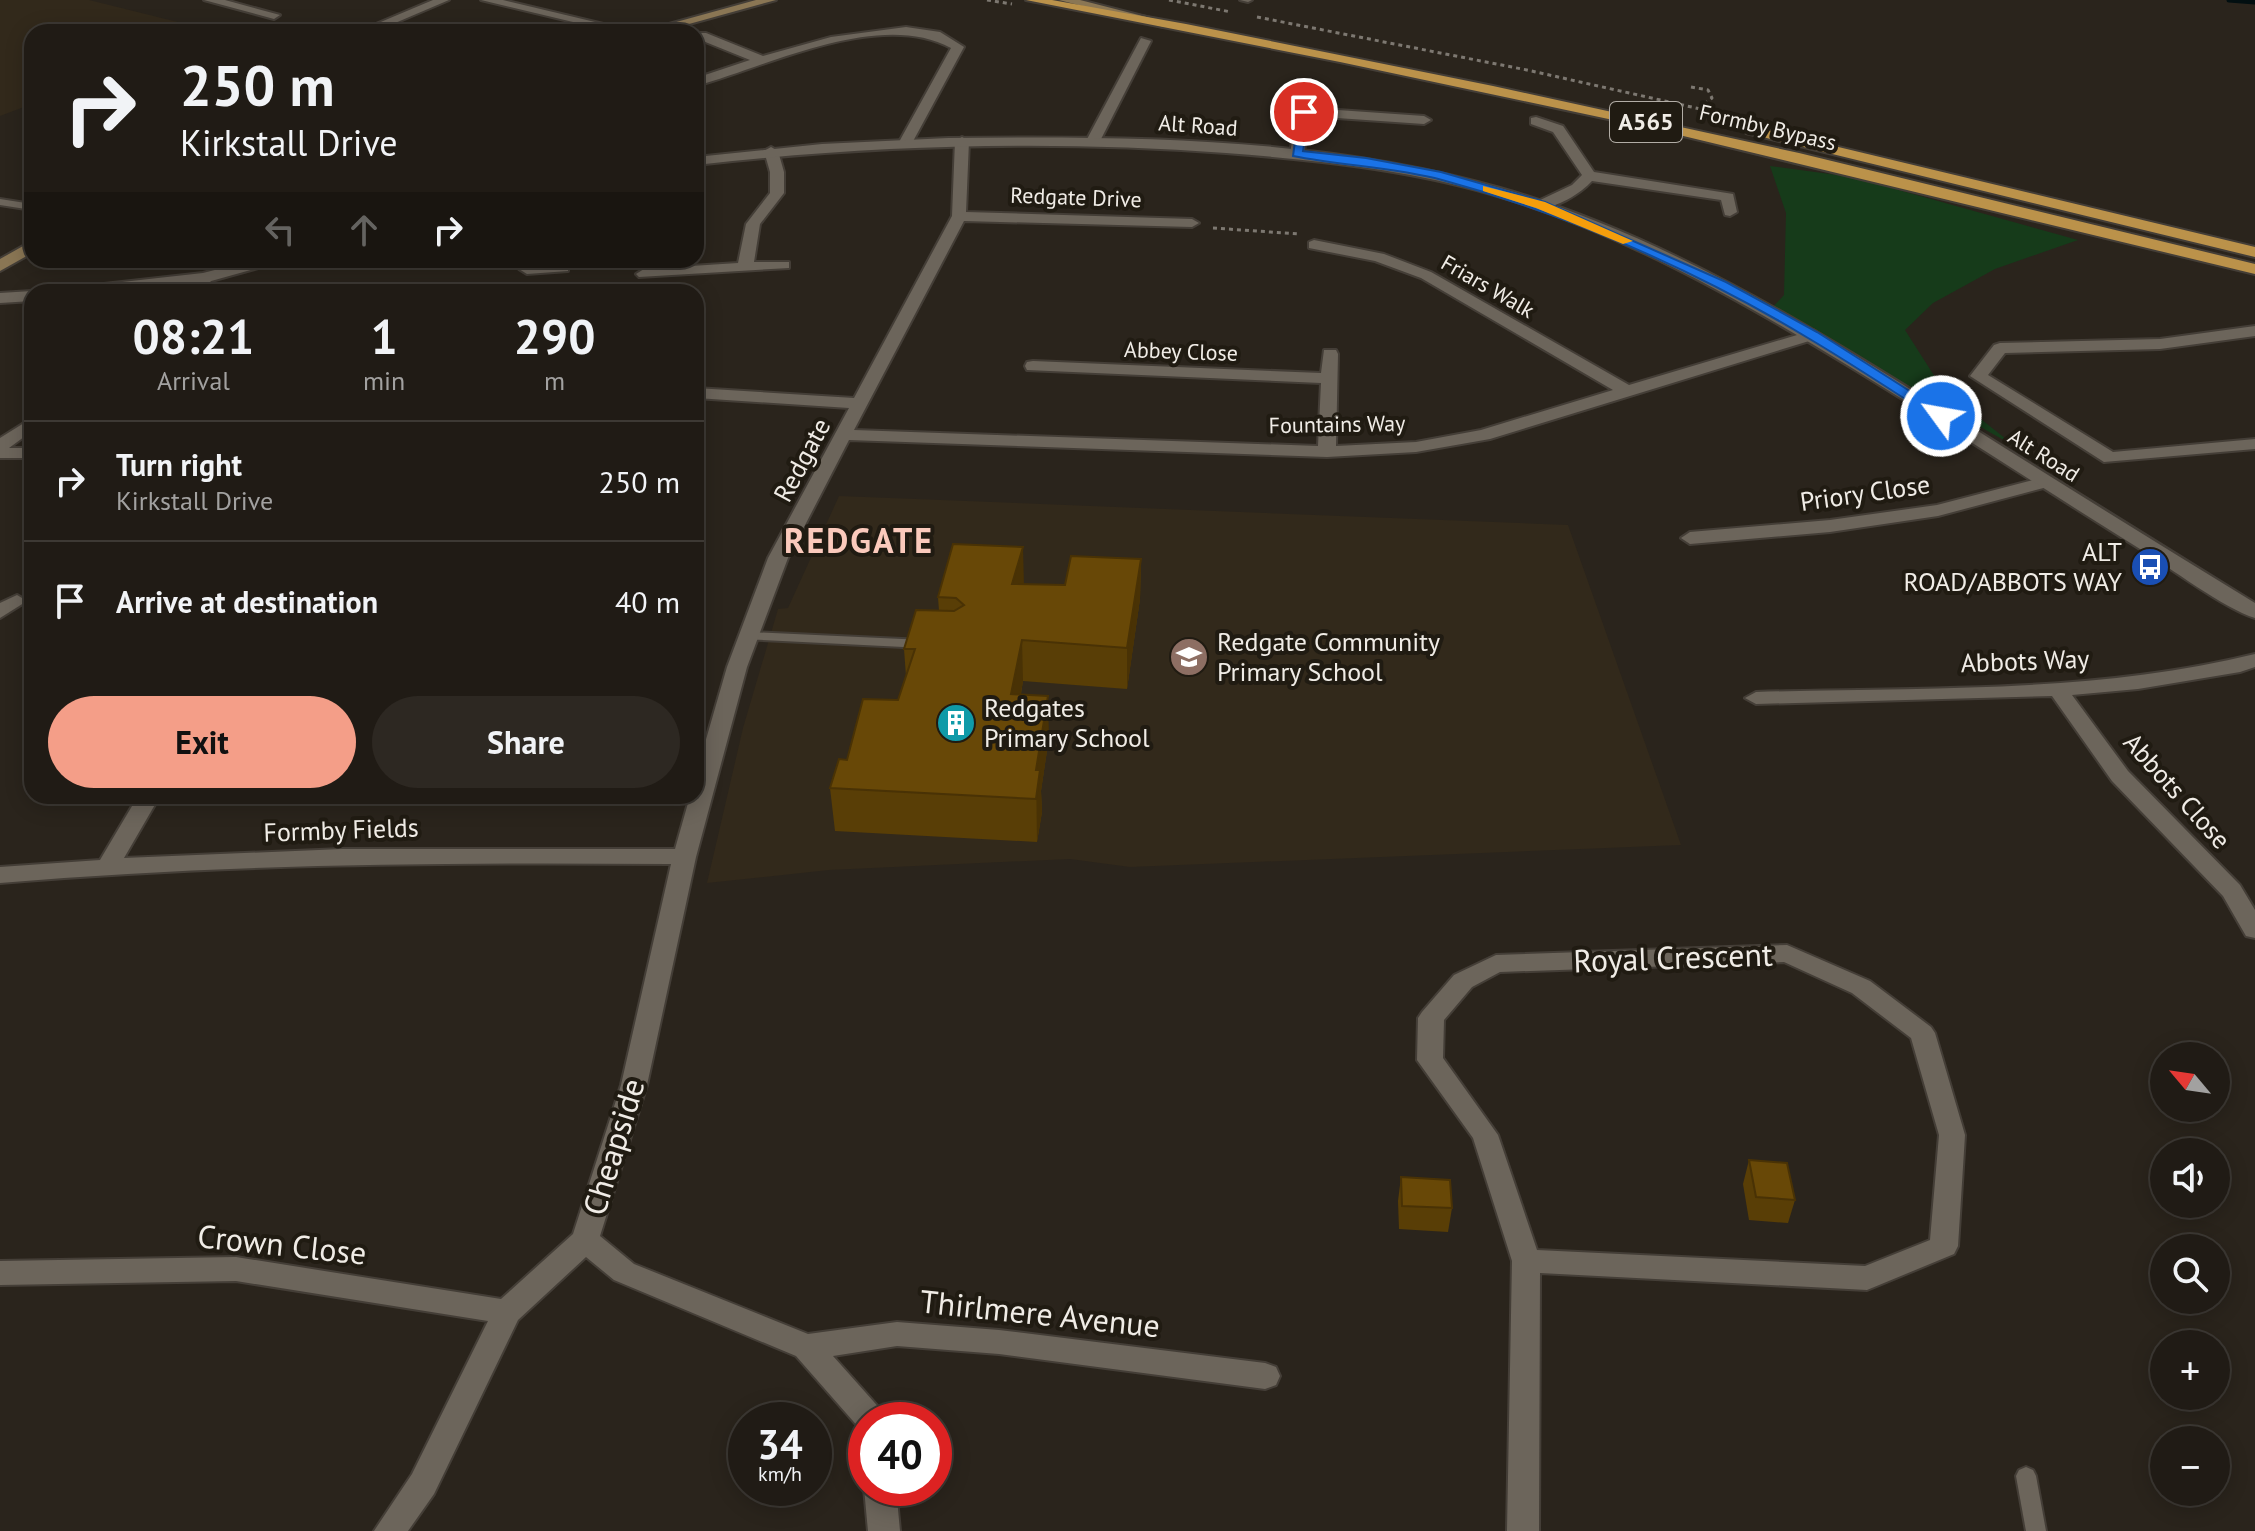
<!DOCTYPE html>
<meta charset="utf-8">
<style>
:root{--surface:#201b15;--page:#2d2822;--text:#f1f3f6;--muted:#a2a1a0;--line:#3d3934;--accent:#f49e88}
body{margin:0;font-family:"PT Sans",sans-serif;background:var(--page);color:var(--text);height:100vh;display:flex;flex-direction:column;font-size:30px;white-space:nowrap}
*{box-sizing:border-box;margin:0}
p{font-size:26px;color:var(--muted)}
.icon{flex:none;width:44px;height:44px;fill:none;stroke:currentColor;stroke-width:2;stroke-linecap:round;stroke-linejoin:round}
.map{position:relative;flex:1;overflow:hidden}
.details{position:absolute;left:24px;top:284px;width:680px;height:520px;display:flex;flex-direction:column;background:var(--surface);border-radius:24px;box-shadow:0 4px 20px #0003,0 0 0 2px var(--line)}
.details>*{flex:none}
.top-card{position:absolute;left:24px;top:24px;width:680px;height:244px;border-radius:24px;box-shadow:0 4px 20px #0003,0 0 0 2px var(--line);background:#201b15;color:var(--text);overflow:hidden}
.needle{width:52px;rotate:299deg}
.controls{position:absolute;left:2150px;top:1042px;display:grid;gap:16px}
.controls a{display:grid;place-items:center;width:80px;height:80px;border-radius:50%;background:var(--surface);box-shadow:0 4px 20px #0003,0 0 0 2px var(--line);font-size:40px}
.speed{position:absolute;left:728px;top:1402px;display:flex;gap:16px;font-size:40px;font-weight:700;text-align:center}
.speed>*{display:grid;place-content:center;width:104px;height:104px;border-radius:50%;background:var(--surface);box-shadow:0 4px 20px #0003,0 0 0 2px var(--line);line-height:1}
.speed small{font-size:20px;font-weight:400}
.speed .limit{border:12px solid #d22;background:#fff;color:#111}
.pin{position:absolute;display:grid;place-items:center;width:68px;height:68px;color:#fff;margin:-34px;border:4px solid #fff;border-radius:50%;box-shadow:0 2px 8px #0007}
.me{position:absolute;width:88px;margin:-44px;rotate:302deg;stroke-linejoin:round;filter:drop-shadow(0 0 6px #0008)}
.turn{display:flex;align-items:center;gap:28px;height:168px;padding:0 24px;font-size:36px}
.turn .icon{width:104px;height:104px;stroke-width:2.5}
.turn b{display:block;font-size:56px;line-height:68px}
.lanes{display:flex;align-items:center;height:76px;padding:0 24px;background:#0003;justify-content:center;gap:40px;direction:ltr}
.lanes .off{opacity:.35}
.eta{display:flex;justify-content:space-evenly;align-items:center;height:136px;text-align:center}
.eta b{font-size:48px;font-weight:700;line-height:56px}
.primary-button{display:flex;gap:16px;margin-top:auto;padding:16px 24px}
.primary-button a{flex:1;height:92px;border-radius:48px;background:var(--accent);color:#111;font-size:32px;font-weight:700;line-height:92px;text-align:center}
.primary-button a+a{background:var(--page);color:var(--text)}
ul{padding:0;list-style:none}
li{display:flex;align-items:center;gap:24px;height:120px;padding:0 24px;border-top:2px solid var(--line)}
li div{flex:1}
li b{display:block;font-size:30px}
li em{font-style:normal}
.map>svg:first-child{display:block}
</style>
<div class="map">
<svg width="2255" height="1531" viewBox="0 0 2255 1531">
<rect width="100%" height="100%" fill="#2a241c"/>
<!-- built -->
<g fill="#32291b">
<path d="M0,0h89l129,32h-186v72l-32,12z"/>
<path d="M839,496l729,29 113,320 -551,22 -60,-8 -241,11 -122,13 36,-155 35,-119 10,-1z"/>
</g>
<!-- green -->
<path fill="#163b1a" d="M1770,166l82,11 226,63 -83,29 -62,34 -28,27 37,58 74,59 -245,-138 13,-14 2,-82z"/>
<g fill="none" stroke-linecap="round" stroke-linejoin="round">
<!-- stream -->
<path stroke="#020f11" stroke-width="5" d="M2229,0l26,2"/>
<!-- service casing -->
<g stroke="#443e37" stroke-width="4">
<g id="service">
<path d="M1240,0h12l-4,2z"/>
<path d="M0,199l32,5v6l-32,-5z"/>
<path d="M749,632l175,8 6,4 -6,4 -180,-9 -1,-3z"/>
<path d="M2026,1467l7,3 3,6 10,55h-20l-10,-55 3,-6z"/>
</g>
</g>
<!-- minor casing -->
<g stroke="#443e37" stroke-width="4">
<g id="minor">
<path d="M204,0h21l55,15 -6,4z"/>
<path d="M433,0h16l-75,32h-17z"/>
<path d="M481,0h22l134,32h-22z"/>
<path d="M906,27l34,5 24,15 -53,98 -12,-3 52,-94c-71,-39 -183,18 -255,38v-8l54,-18 -52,-21v-6h8l57,23 68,-19z"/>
<path d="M1141,38l10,3 -51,100 -12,3 -2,-3z"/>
<path d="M1299,95h10v13l115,8 7,4 -7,4 -116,-8 -4,38 -7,4 -7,-4z"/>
<path d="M1536,117l27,9 31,46 139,22 4,18 -7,4 -5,-1 -4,-15 -129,-19c-12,13 -38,29 -56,27v-6l36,-17 10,-10 -29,-43 -22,-8v-6z"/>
<path d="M962,137l7,4 -3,71 226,7 7,4 -7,4 -228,-6 -110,209 464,16 3,-63 -294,-13 -2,-4 2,-4 6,-1 288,12 3,-23h12l2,4 -2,92 80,-4 65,-12 132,-40 -192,-112 -46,-17 -66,-13v-6l5,-2 70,14 47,18 198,113 178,-53 6,-2 8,5 -2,3 -329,101 -74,13 -89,5 -478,-17 -61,118 -41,109 -51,190 -49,228 -47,151 34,28 174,70 89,-12 102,8 266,33 11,4 4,9 -4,9 -11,4 -266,-35 -102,-8 -64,10 49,55 4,9h-20v11l-6,-2 -64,-73 -182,-76 -28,-23 -68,63 -84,174 -26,37h-34l38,-57 76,-153 -252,-40 -236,4v-24l236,-4 265,42 72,-65 48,-149 50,-221c-224,-2 -448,0 -671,19v-16l100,-7 38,-64h22l-36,62 218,-9h333l15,-53h6v-22l31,-107 41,-109 81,-150 -153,-10v-10l158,10 98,-182 3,-75z"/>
<path d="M771,147l7,4 6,21v21l-24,31 -6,38h35v6l-150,9 -3,-3 8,-5 94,-6 8,-39 24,-31v-21l-6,-21z"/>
<path d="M563,263l5,2v6l-41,3 -8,-5 8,-5z"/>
<path d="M204,273l8,5 -6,14h-16l9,-17z"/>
<path d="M2255,326v10l-95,13 -155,4 -17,22 125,77 142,-13v10l-151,13 -134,-86 24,-31 6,-2 160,-4z"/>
<path d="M32,418v13l-23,17h23v10h-32v-20z"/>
<path d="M2045,477l6,1 3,4 -3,4 -113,30 -108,16 -140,12 -9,-6 9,-6 140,-12 107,-15z"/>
<path d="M17,595l10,6 -27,17v-15z"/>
<path d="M2255,654v13l-15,5 -102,17 -66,6 56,76 112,114 15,25v28l-9,-2 -23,-40 -111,-115 -60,-85 -296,8 -11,-6 11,-6c166,-5 337,2 499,-38z"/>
<path d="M1787,945l83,36 61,46 4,6 30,102 -7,111 -4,8 -87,36 -327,-17 -1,258h-32l5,-270 -39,-123 -56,-78 1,-42 4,-6 32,-37 42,-20zM1784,962l68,31 59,45 28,97 -9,105 -65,26 -328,-16 -39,-115 -55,-77 1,-38 28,-33 28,-15z"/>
<path d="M866,1484v4h30l4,43h-32l-4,-43z"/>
</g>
</g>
<!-- tertiary casing -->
<g stroke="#443e37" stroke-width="4">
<g id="tertiary">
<path d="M948,138c183,-2 375,-1 552,50 169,48 322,146 470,238 95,60 190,119 285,177v15c-30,-9 -86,-51 -115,-69 -98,-61 -194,-124 -293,-184 -112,-68 -229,-134 -356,-171 -86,-25 -176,-34 -265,-41 -177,-13 -354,-8 -530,12v-8l126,-13z"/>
<path d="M254,260h25l-3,3 -72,20 -85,9h-50l8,-5 126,-14z"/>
<path d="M32,291l3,1h-3v9l-32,2v-10z"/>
</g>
</g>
<!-- secondary casing -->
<g stroke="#443e37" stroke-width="4">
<g id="secondary">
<path d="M756,0h20l-116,32h-20z"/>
<path d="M1059,0h21l90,23 -6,4z"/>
<path d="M32,241v12l-32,18v-12z"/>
</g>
</g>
<!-- trunk casing -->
<g stroke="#443e37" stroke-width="4">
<g id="trunk">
<path d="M1026,0h26l134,24 307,62 306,67 456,111v10l-609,-147 -306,-65z"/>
<path d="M1751,126l504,121v10l-509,-124 -2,-3z"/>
</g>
</g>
<!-- path -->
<g stroke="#7d7871" stroke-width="3" stroke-dasharray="4 4" stroke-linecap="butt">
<path d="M987,0l25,4"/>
<path d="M1169,0l62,12"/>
<path d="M1257,17l270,53 209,47"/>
<path d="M1691,87l17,3 4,8 -12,10"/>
<path d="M1213,228l86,6"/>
</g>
<!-- service -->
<use href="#service" fill="#6c655b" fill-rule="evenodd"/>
<!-- minor -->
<use href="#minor" fill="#6c655b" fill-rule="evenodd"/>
<!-- tertiary -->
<use href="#tertiary" fill="#6c655b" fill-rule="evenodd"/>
<!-- secondary -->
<use href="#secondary" fill="#8a7654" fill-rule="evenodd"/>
<!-- trunk -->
<use href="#trunk" fill="#bb924a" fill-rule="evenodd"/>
</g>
<!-- wall -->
<g fill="#593e06">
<path d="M1141,559l-1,40 -13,90 -104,-8 -2,13 28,43 -8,54 1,21 -5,30 -202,-11 -5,-43 17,-28 51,-60 8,-24 -2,-27 35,-38 -1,-14 86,-13 41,1z"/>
<path d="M1749,1160l46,40 -7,23 -39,-3 -6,-36z"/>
<path d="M1401,1177l51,31 -4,24 -49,-3 -1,-28z"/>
</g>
<!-- shaded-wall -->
<g fill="#493205">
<path d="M1023,547l1,40 -12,-3z"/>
<path d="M1141,559l-1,40 -13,90v-41z"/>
<path d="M1022,640l1,41 -10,55 -2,-42z"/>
<path d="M1048,696l1,41 -8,54 1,21 -5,30 -1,-72z"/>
</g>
<!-- building -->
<g fill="#684807" stroke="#493205" stroke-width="2">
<path d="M953,544l70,3 -11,37 53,1 6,-29 70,3 -14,89 -105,-8 -11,54 37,2 -12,74h4l-4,29 -206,-11 9,-29 8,1 16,-61 35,1 17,-51h-11l12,-39 38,1 10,-6 -8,-7 -18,-1z"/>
<path d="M1749,1160l38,3 8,37 -39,-3z"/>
<path d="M1401,1177l49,3 2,28 -50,-2z"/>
</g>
<!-- route -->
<path fill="#1a73e8" stroke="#114b97" stroke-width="2" d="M1304,109l6,3 -7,39 63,7 75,14 104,30 181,80 91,50 132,84 -8,5 -5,-2c-42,-27 -84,-55 -128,-81 -111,-67 -240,-124 -366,-158 -49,-13 -100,-14 -149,-24l6,-44z"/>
<!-- slow -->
<path fill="#f59e0b" d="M1483,186l62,16 88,39 -10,3 -87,-36 -53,-17z"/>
<!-- icons -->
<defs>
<g id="bus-disc" transform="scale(2)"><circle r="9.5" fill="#1a4fb4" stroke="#201b12"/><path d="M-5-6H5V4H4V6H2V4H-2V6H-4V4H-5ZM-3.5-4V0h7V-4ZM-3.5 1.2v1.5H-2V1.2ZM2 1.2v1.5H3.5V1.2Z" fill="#fff"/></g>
<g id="school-disc" transform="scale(2)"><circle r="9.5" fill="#8d6e63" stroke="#201b12"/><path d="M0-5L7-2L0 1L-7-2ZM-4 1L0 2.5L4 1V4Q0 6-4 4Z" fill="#fff"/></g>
<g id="building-disc" transform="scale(2)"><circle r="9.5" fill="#0f9aa8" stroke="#201b12"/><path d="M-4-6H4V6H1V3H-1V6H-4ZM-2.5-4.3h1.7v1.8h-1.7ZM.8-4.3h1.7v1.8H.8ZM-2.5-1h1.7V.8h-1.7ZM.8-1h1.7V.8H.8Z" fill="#fff"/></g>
</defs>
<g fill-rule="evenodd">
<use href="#bus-disc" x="2150" y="567"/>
<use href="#school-disc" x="1189" y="657"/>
<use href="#building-disc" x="956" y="723"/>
</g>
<g text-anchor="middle" stroke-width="8" stroke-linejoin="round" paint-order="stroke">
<!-- far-street labels -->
<g font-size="22" fill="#f0ece6" stroke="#201b12">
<text transform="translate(1198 125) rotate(4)" y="8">Alt Road</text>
<text transform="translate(1768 127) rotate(13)" y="8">Formby Bypass</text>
<text transform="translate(1076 197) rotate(2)" y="8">Redgate Drive</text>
<text transform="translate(1488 286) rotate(30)" y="8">Friars Walk</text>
<text transform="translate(1181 351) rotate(2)" y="8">Abbey Close</text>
<text transform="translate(1337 424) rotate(-1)" y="8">Fountains Way</text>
<text transform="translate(2044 455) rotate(32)" y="8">Alt Road</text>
</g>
<!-- shield labels -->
<rect fill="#201b12" stroke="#b2ada6" stroke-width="2" x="1610" y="102" width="72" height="40" rx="6"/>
<g font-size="24" font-weight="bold" fill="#f0ece6">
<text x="1646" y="130">A565</text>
</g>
<!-- street labels -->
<g font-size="26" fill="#f0ece6" stroke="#201b12">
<text transform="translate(802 460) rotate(-62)" y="9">Redgate</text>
<text transform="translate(1865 493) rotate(-8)" y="9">Priory Close</text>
<text transform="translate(2025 661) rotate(-2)" y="9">Abbots Way</text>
<text transform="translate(2177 791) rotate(48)" y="9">Abbots Close</text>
<text transform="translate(341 830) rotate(-2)" y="9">Formby Fields</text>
</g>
<!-- poi labels -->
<g font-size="26" fill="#f0ece6" stroke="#201b12" text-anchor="start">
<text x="2122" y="561" text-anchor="end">ALT<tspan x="2122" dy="30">ROAD/ABBOTS WAY</tspan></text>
<text x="1217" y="651">Redgate Community<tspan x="1217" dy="30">Primary School</tspan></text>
<text x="984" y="717">Redgates<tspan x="984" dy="30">Primary School</tspan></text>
</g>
<!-- near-street labels -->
<g font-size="32" fill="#f0ece6" stroke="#201b12">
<text transform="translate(1673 958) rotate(-2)" y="11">Royal Crescent</text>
<text transform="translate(614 1147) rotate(-73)" y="11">Cheapside</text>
<text transform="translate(282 1245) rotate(6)" y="11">Crown Close</text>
<text transform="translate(1040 1314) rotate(6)" y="11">Thirlmere Avenue</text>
</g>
<!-- district labels -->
<g font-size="34" font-weight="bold" letter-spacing="2" fill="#fbcabc" stroke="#201b12">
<text x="859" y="553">REDGATE</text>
</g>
</g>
</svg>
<div class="controls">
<a><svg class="needle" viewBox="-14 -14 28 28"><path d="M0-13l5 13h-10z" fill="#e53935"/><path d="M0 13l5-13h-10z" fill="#a2a1a0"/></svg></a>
<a><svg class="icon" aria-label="sound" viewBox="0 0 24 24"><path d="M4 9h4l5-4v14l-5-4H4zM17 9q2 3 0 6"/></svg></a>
<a><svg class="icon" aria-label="search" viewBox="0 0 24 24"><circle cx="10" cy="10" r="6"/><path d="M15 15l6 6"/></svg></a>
<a>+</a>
<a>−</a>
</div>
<div class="speed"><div>34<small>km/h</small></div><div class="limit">40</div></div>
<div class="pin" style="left:1304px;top:112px;background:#d93025"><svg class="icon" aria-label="arrive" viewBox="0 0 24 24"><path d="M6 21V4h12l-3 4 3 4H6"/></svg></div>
<svg class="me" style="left:1941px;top:416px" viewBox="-20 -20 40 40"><circle r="17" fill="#1a73e8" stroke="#fff" stroke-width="3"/><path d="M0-11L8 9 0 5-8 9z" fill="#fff"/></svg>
<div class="top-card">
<div class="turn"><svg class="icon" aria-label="right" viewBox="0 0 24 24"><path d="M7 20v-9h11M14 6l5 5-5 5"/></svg><div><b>250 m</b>Kirkstall Drive</div></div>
<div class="lanes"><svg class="icon off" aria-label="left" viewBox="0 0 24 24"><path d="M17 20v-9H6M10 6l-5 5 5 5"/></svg><svg class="icon off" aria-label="ahead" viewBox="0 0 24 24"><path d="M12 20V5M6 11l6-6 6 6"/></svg><svg class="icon" aria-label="right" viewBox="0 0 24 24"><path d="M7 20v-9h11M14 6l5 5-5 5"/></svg></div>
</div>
<section class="details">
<div class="eta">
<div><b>08:21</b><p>Arrival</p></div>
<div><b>1</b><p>min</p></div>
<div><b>290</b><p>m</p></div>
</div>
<ul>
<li><svg class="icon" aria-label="right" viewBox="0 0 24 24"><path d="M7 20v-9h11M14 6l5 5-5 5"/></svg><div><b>Turn right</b><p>Kirkstall Drive</p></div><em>250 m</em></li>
<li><svg class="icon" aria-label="arrive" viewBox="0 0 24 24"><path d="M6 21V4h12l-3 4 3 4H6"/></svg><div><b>Arrive at destination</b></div><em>40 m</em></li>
</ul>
<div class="primary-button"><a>Exit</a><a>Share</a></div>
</section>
</div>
